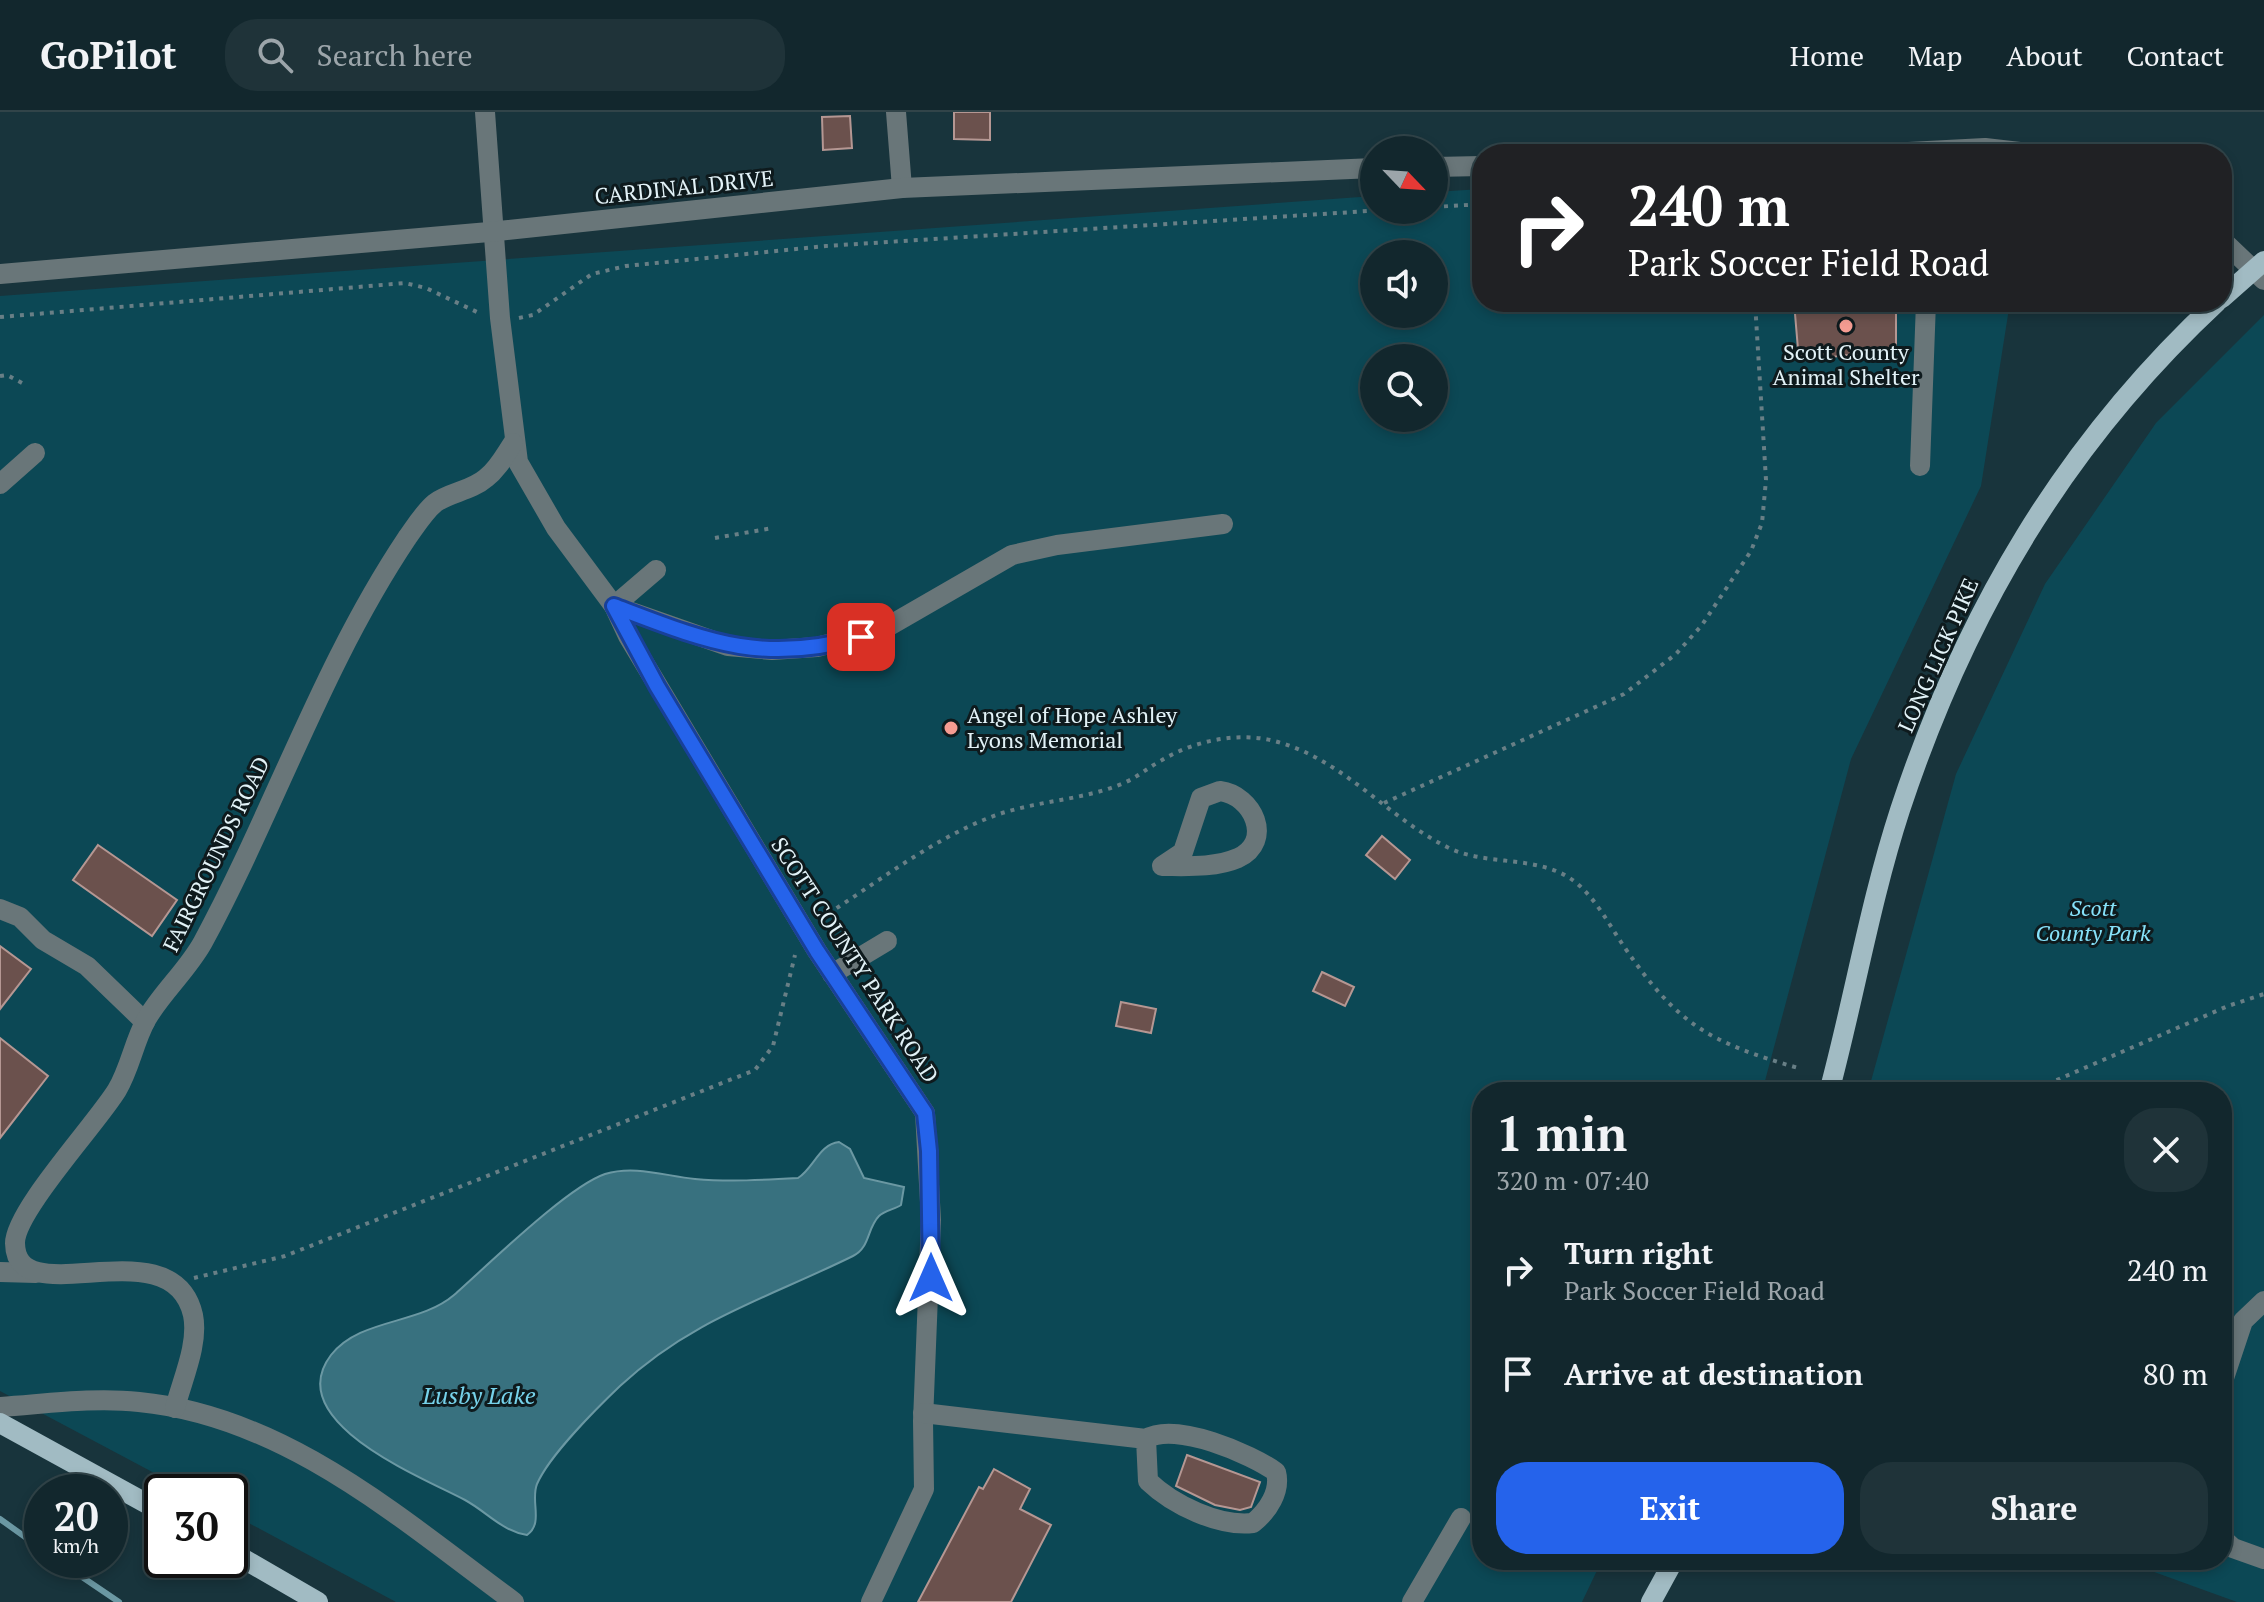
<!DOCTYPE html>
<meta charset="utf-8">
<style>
:root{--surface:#12272d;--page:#1f3339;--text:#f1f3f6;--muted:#9ca5aa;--line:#314449;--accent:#2563eb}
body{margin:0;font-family:"PT Serif",serif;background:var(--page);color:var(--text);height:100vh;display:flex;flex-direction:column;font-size:30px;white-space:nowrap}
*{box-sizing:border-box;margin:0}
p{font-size:26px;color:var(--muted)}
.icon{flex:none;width:44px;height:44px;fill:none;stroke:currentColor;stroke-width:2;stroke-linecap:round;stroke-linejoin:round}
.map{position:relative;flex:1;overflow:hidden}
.drawer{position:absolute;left:1472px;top:970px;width:760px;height:488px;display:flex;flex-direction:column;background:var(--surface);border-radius:32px;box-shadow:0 4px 12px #0003,0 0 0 2px var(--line)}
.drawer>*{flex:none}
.top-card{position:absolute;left:1472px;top:32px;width:760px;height:168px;border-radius:32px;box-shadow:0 4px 12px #0003,0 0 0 2px var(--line);background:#202124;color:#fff;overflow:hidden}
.needle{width:52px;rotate:115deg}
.fabs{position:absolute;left:1360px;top:24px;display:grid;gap:16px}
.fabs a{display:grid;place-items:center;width:88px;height:88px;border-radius:50%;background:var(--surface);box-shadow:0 4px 12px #0003,0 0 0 2px var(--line);font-size:40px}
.speed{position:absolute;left:24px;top:1362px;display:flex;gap:16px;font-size:40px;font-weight:700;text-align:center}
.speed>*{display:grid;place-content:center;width:104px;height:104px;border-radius:50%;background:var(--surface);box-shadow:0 4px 12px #0003,0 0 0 2px var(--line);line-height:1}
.speed small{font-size:20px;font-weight:400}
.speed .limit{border:4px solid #111;border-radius:12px;background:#fff;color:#111}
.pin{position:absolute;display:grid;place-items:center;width:68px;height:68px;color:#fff;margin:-34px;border-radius:16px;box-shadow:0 4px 12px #0006}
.me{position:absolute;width:88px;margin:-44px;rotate:0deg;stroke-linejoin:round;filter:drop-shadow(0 0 6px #0008)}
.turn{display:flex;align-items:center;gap:28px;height:168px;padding:0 24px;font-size:36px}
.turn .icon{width:104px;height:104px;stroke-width:2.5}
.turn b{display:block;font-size:56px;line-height:68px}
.round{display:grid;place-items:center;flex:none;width:84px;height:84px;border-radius:32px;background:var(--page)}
.headline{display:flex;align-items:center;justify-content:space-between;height:136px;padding:0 24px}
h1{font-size:48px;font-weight:600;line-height:60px}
.primary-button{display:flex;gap:16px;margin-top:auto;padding:16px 24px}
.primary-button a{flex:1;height:92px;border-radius:32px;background:var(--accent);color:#fff;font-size:32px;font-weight:600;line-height:92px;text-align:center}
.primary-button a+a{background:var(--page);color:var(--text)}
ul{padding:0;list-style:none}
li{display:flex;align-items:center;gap:24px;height:104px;padding:0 24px}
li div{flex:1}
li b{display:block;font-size:30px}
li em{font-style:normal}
header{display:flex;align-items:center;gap:48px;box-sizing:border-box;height:112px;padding:0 40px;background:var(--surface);border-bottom:2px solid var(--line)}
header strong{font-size:38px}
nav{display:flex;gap:44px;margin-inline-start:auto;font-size:28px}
.search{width:560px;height:72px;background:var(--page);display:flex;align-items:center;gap:20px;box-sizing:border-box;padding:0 28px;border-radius:32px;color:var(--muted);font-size:30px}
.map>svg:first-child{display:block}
</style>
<header>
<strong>GoPilot</strong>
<div class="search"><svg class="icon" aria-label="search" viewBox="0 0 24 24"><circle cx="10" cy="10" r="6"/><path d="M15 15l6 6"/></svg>Search here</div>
<nav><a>Home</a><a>Map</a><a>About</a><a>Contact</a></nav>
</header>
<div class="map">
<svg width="2264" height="1490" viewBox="0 0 2264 1490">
<rect width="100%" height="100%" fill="#18343c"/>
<!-- green -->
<g fill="#0c4855" fill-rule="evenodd">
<path d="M1482,77v113h528l-29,184 -130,273 -89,333h-280v468h120l-20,42h-1186l-166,-89v-21h-40l-190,-101v-1095l1374,-100v14h60v-18zM1374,142h60v60h-60zM1374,246h60v60h-60z"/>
<path d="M2264,203v1287h-27l-116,-42h101v-468h-354l88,-318 89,-190 111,-161z"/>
</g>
<!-- water -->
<path fill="#38717f" stroke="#6b98a3" stroke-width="2" d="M839,1030l11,7 14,29 40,9 -3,18c-6,4 -17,6 -22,11 -12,12 -9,32 -26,40 -85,42 -161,63 -233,130 -23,22 -71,70 -83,98 -7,17 7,39 -10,51 -25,-4 -40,-23 -62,-35 -41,-22 -185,-78 -134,-145 29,-37 88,-30 123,-60 33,-29 113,-108 151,-121 30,-9 60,2 90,5 34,3 69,1 103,-1 16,-10 21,-34 41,-36z"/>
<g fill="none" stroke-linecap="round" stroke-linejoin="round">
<!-- stream -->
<g stroke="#6b98a3" stroke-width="6">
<path d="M0,1407l42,30"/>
<path d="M57,1448l62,42"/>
</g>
</g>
<!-- building -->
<g fill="#6b514d" stroke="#b59793" stroke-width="2">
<path d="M954,0h36v28l-36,-1z"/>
<path d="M850,4l2,32 -29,2 -1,-33z"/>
<path d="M1794,190h102v47l-97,12z"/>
<path d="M1382,724l28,24 -15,19 -29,-24z"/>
<path d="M98,733l79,55 -25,36 -79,-56z"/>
<path d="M0,834l31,23 -31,40z"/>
<path d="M1322,860l32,15 -9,19 -32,-15z"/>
<path d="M1121,890l35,7 -5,24 -35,-7z"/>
<path d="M0,926l48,38 -48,62z"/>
<path d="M1187,1343l73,27 -9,25 -11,3 -25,-5 -39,-19z"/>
<path d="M994,1357l36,20 -10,20 31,16 -40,77h-93l61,-115 4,2z"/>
</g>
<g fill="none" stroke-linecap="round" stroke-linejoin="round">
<!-- path -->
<g stroke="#687f86" stroke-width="4" stroke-dasharray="4 6" stroke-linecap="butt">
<path d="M1434,95l48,-3"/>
<path d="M0,205l405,-34 21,5 53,25"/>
<path d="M519,206l14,-3 59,-41 34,-8 200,-20 558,-36"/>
<path d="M0,264l7,-1 17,9"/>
<path d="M715,426l58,-10"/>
<path d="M1384,691l240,-109 52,-40 26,-29 49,-74 11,-28 4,-43 -11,-178"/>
<path d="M820,807c55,-35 111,-79 171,-102 44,-17 93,-16 135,-35 13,-6 23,-15 36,-22 34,-20 78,-29 116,-18 67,19 109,75 169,105 39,20 91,7 127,34 22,17 35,44 51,67 53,77 84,94 173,120"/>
<path d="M1862,973l28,7"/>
<path d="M2029,980l199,-86 36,-12"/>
<path d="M194,1166l91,-22 470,-186 18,-24 22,-91"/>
</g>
<!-- minor -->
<g stroke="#697679" stroke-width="20">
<path d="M485,0l15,206 18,144 38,66 58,78 114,40 44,4 45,-3 65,-17 130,-75 45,-10 166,-21"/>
<path d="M896,0l6,76"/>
<path d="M1870,42l115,-6 52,6"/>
<path d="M1434,55l48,-1"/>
<path d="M2222,128l42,40"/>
<path d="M0,162l489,-42 413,-44 472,-20"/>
<path d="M1920,354l6,-164"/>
<path d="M0,372l35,-31"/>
<path d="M656,458l-42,36 14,30 189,315 108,162 6,107 -8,201 1,68 -53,113"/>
<path d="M1220,679c33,4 54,50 18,67 -23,10 -52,8 -76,8l21,-14 18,-54z"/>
<path d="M0,797l20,8 23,23 44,26 58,56"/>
<path d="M832,862l55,-33"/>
<path d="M0,1160l36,1"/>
<path d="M2222,1272l21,-63 21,-20"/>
<path d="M0,1295c46,-3 93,-10 139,-5 146,14 262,117 375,200"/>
<path d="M175,1296c7,-28 24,-64 18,-93 -21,-92 -177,2 -178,-72 0,-32 82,-120 102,-153 13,-22 17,-48 29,-70 16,-28 41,-49 57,-78 72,-133 119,-277 204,-404 8,-11 17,-26 28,-35 15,-11 36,-12 51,-25 12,-9 19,-23 27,-35"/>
<path d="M923,1301l223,26c29,-18 105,15 130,33 5,19 -8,39 -23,51 -34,4 -80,-18 -105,-42l-2,-42"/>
<path d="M2222,1426l11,10 31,11"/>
<path d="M1412,1490l49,-84"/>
</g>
<!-- major -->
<g stroke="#a1bbc3" stroke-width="20">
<path d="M2222,186l42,-37"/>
<path d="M1829,980c25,-93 41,-190 71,-282 65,-197 164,-366 317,-508"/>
<path d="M0,1311l162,89"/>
<path d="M230,1439l88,51"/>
<path d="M1651,1490l23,-42"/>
</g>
</g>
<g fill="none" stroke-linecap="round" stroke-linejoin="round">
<!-- route casing -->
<g stroke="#184099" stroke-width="20">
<path id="route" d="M861,525c-100,28 -155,4 -247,-31l43,80 160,265 108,162 4,38 2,127"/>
</g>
<!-- route -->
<use href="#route" stroke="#2563eb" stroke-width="14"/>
</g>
<!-- markers -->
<g fill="#f59c92" stroke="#0e1a1d" stroke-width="3">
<circle cx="1846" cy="214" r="8"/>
<circle cx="951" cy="616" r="8"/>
</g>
<g text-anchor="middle" stroke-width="6" stroke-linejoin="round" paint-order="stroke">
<!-- street labels -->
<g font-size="22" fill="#e2f2f7" stroke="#0e1a1d">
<text transform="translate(684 75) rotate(-6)" y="8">CARDINAL DRIVE</text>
<text transform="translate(1938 543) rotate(-66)" y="8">LONG LICK PIKE</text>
<text transform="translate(216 742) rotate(-64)" y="8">FAIRGROUNDS ROAD</text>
<text transform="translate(855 848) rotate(57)" y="8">SCOTT COUNTY PARK ROAD</text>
</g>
<!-- poi labels -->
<g font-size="22" fill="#e2f2f7" stroke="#0e1a1d">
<text x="1846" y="248">Scott County<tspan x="1846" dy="25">Animal Shelter</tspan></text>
<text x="967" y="611" text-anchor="start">Angel of Hope Ashley<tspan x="967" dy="25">Lyons Memorial</tspan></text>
</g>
<!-- park labels -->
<g font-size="22" font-style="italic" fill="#86e2fa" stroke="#0e1a1d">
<text x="2093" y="804">Scott<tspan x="2093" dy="25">County Park</tspan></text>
</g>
<!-- water labels -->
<g font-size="24" font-style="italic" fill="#76d2ea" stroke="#0e1a1d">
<text x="479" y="1292">Lusby Lake</text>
</g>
</g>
</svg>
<div class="fabs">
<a><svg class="needle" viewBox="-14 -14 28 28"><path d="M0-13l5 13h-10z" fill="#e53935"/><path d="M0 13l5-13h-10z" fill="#9ca5aa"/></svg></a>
<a><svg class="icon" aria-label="sound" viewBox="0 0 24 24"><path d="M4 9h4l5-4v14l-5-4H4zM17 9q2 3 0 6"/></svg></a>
<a><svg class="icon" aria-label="search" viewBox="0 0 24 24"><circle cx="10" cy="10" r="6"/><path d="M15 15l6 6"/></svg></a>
</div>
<div class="speed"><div>20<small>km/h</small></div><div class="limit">30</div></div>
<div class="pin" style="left:861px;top:525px;background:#d93025"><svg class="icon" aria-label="arrive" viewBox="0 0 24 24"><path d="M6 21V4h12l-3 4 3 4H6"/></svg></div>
<svg class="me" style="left:931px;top:1166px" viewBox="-20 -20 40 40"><path d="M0-17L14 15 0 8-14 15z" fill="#2563eb" stroke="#fff" stroke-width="4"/></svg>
<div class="top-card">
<div class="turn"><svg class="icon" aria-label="right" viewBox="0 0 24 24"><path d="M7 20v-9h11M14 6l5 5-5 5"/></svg><div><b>240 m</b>Park Soccer Field Road</div></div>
</div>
<section class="drawer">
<div class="headline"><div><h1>1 min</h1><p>320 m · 07:40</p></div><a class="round"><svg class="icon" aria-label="close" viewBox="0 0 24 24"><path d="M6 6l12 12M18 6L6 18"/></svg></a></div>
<ul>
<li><svg class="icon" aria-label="right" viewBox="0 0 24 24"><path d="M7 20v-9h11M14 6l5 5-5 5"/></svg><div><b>Turn right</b><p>Park Soccer Field Road</p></div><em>240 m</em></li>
<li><svg class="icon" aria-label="arrive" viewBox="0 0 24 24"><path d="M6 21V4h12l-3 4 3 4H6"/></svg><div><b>Arrive at destination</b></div><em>80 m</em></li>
</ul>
<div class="primary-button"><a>Exit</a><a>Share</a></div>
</section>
</div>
